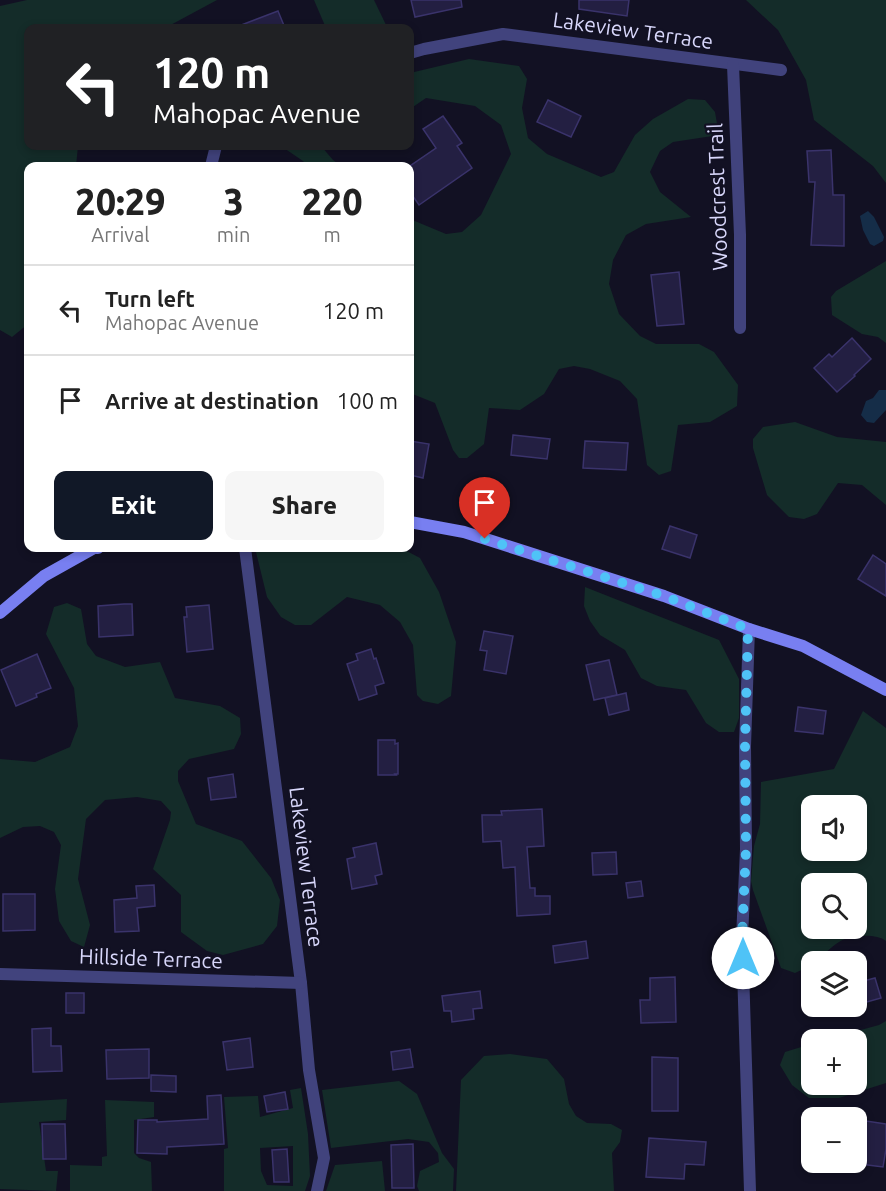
<!DOCTYPE html>
<meta charset="utf-8">
<style>
:root{--surface:#fff;--page:#f6f6f6;--text:#222;--muted:#767676;--line:#e0e0e0;--accent:#111827}
body{margin:0;font-family:Ubuntu,sans-serif;background:var(--page);color:var(--text);height:100vh;display:flex;flex-direction:column;font-size:22px;white-space:nowrap}
*{box-sizing:border-box;margin:0}
p{font-size:20px;color:var(--muted)}
.icon{flex:none;width:33px;height:33px;fill:none;stroke:currentColor;stroke-width:2;stroke-linecap:round;stroke-linejoin:round}
.map{position:relative;flex:1;overflow:hidden}
.panel{position:absolute;left:24px;top:162px;width:390px;height:390px;display:flex;flex-direction:column;background:var(--surface);border-radius:12px;box-shadow:0 3px 9px #0003}
.panel>*{flex:none}
.guide{position:absolute;left:24px;top:24px;width:390px;height:126px;border-radius:12px;box-shadow:0 3px 9px #0003;background:#202124;color:#fff;overflow:hidden}
.tools{position:absolute;left:801px;top:795px;display:grid;gap:12px}
.tools a{display:grid;place-items:center;width:66px;height:66px;border-radius:12px;background:var(--surface);box-shadow:0 3px 9px #0003;font-size:30px}
.pin{position:absolute;display:grid;place-items:center;width:51px;height:51px;color:#fff;margin:-62px -26px;border-radius:50% 50% 50% 0;rotate:-45deg;box-shadow:0 0 6px #0007}
.pin .icon{rotate:45deg}
.me{position:absolute;width:66px;margin:-33px;rotate:0deg;stroke-linejoin:round;filter:drop-shadow(0 0 4px #0008)}
.turn{display:flex;align-items:center;gap:21px;height:126px;padding:0 30px;font-size:27px}
.turn .icon{width:78px;height:78px;stroke-width:2.5}
.turn b{display:block;font-size:42px;line-height:51px}
.eta{display:flex;justify-content:space-evenly;align-items:center;height:102px;text-align:center}
.eta b{font-size:36px;font-weight:800;line-height:42px}
.primary-button{display:flex;gap:12px;margin-top:auto;padding:12px 30px}
.primary-button a{flex:1;height:69px;border-radius:12px;background:var(--accent);color:#fff;font-size:24px;font-weight:800;line-height:69px;text-align:center}
.primary-button a+a{background:var(--page);color:var(--text)}
ul{padding:0;list-style:none}
li{display:flex;align-items:center;gap:18px;height:90px;padding:0 30px;border-top:2px solid var(--line)}
li div{flex:1}
li b{display:block;font-size:22px}
li em{font-style:normal}
.map>svg:first-child{display:block}
</style>
<div class="map">
<svg width="886" height="1191" viewBox="0 0 886 1191">
<rect width="100%" height="100%" fill="#121123"/>
<!-- green -->
<g fill="#142c29" fill-rule="evenodd">
<path d="M27,0h190l-52,28h-137v118h50l-2,20h-48v158l-16,13 -12,-7v-324z"/>
<path d="M314,0h60l13,27 -1,1h-60z"/>
<path d="M746,0h140v183l-13,-17 -59,-46 -8,-40 -28,-50z"/>
<path d="M469,59l50,7 8,13 -5,29 6,30 19,16 54,23 13,-5 21,-37 18,-16 35,-20 17,1 10,12 4,23 -46,7 -13,9 -10,21 10,20 31,25 -45,7 -20,11 -13,25 -4,24 10,30 21,22 16,8h43l15,8 24,33 -1,21 -27,16 -32,3 -7,46 -12,4 -12,-10 -10,-66 -17,-18 -30,-12 -16,-3 -15,3 -15,25 -24,16 -31,-2 -5,36 -17,14h-8l-6,-8 -18,-47 -25,-10v-174l36,15 16,-2 19,-17 30,-61 -10,-29 -26,-19 -49,-8 -16,11v-36z"/>
<path d="M281,146h40l12,14 8,6h-34l-4,-5z"/>
<path d="M886,261v82l-8,-6 -16,-3 -30,-19 -1,-18 5,-6z"/>
<path d="M795,422l42,15 49,5v63l-24,-20 -24,-2 -21,31 -13,5 -15,-2 -22,-22 -14,-47v-9l10,-12z"/>
<path d="M255,548h146l19,10 19,34 17,50 -5,54 -13,8 -15,-3 -6,-6 -4,-50 -13,-23 -20,-17 -33,-8 -36,28h-16l-14,-8 -14,-20z"/>
<path d="M585,587l134,53 20,39v39l-5,14h-15l-13,-9 -20,-33 -29,-4 -16,-8 -16,-28 -25,-15 -10,-14 -6,-15z"/>
<path d="M67,603l14,6 6,35 9,12 29,11 35,-5 15,36 45,8 20,12 1,16 -7,15 -45,10 -11,12v10l18,43 46,17 29,37 9,22 -3,26 -14,18 -40,11 -16,-4 -26,-19v-37l-28,-26 17,-49 1,-8 -10,-11 -24,-4 -32,3 -19,19 -8,60 12,46 -6,22 -13,-6 -12,-20 -4,-32 6,-44 -7,-13 -14,-6 -17,1 -23,11v-79l35,3 35,-15 8,-21 -4,-38 -28,-54 8,-27z"/>
<path d="M863,711l23,17v213c-10,-8 -36,-6 -47,1 -8,5 -16,13 -23,19l-4,1 -2,4 -15,7 -14,-5 -28,-78 -2,-9 3,-35 6,-22 1,-42 73,-13zM812,806h44v44h-44zM812,884h44v44h-44z"/>
<path d="M886,1021v62l-47,15h-30l-17,-13 -12,-20 5,-13 26,-8 1,40h44v-44l-28,-1 51,-14z"/>
<path d="M510,1054l37,5 17,20 5,25 7,12 11,7 24,1 11,6 -2,12 -8,11 2,38h-158l5,-111 23,-24z"/>
<path d="M399,1081l18,13 25,59 12,16 -1,22h-34l-2,-5 3,-15 19,-9 -1,-9 -9,-11 -21,-3 -77,9 -9,-58z"/>
<path d="M301,1088l7,46 2,42 -5,15h-81v-42l4,-1 -4,-51 34,-1 2,21 33,-9 -3,-18zM293,1146v40l-26,-1 -6,-14 -1,-23z"/>
<path d="M67,1099l-1,21 -27,2 7,49h12l-2,20 -56,-2v-86z"/>
<path d="M105,1100l49,2v15l-20,3v33l5,5 12,4 1,29h-82v-26l32,1v-9l5,-1z"/>
<path d="M382,1161l3,30h-59l9,-26z"/>
</g>
<!-- water -->
<g fill="#152d48">
<path d="M868,211l6,6 10,20 -1,4 -9,5 -4,-2 -7,-14 -3,-14z"/>
<path d="M879,390h7v20l-12,13 -7,-1 -6,-7 5,-14 7,-3z"/>
</g>
<!-- building -->
<g fill="#231f42" stroke="#3a336b" stroke-width="1.5">
<path d="M411,0h50l1,7 -47,10z"/>
<path d="M579,0h50l-2,16 -48,-7z"/>
<path d="M278,11l7,17h-49v-1z"/>
<path d="M548,100l33,16 -10,21 -34,-15z"/>
<path d="M443,116l19,27 -5,3 15,22 -53,37 -9,-13v-26l26,-18 -13,-19z"/>
<path d="M831,150l2,45h11v51l-33,-1 4,-63h-6l-2,-31z"/>
<path d="M679,272l5,52 -27,2 -6,-51z"/>
<path d="M852,338l19,21 -17,16 1,1 -18,16 -23,-24 15,-14 3,3z"/>
<path d="M513,435l37,4 -3,20 -36,-4z"/>
<path d="M410,441l19,3 -6,34 -13,-3z"/>
<path d="M585,441l43,2 -2,27 -43,-2z"/>
<path d="M670,526l27,9 -7,23 -28,-9z"/>
<path d="M873,555l13,9v32l-28,-17z"/>
<path d="M124,604h8l1,31 -34,2 -1,-31z"/>
<path d="M209,605l4,44 -26,3 -3,-35h3l-1,-10z"/>
<path d="M484,631l29,5 -7,38 -22,-4 3,-19 -7,-1z"/>
<path d="M371,649l3,10 2,-1 8,25 -9,3 2,8 -18,6 -12,-36 11,-4 -2,-6z"/>
<path d="M37,654l14,34 -15,6 1,3 -21,9 -15,-36z"/>
<path d="M609,660l8,35 -23,5 -8,-35z"/>
<path d="M626,693l3,17 -20,5 -4,-17z"/>
<path d="M798,707l28,4 -3,23 -28,-3z"/>
<path d="M378,740h17v4l3,-1v31h-3l1,1h-18z"/>
<path d="M233,774l3,23 -25,3 -3,-22z"/>
<path d="M542,809l2,37 -17,1 3,41h5v8h15v18l-33,2 -2,-49 -12,1 -2,-27 -18,1 -1,-27h20l-1,-4z"/>
<path d="M376,843l6,31 -7,2 2,8 -25,5 -5,-30 8,-2 -2,-9z"/>
<path d="M616,852l1,22 -24,1 -1,-22z"/>
<path d="M641,881l2,15 -15,2 -2,-15z"/>
<path d="M154,885l1,21 -18,2 2,23 -24,1 -1,-32 23,-2 -1,-12z"/>
<path d="M3,894h32v36l-32,1z"/>
<path d="M586,941l2,17 -33,5 -2,-17z"/>
<path d="M675,977l1,45 -35,1 -1,-23h10v-22z"/>
<path d="M875,978l6,20 -25,7v-22z"/>
<path d="M480,991l2,17 -9,1 1,10 -22,3 -1,-11h-7l-2,-15z"/>
<rect x="66" y="993" width="18" height="20"/>
<path d="M51,1028v18h10l1,25 -29,1 -1,-43z"/>
<path d="M250,1038l3,29 -26,3 -4,-28z"/>
<path d="M149,1049v29l-42,1 -1,-29z"/>
<path d="M410,1049l3,18 -20,3 -2,-18z"/>
<path d="M652,1057l26,1v53h-26z"/>
<path d="M151,1075l25,1v16l-25,-1z"/>
<path d="M285,1092l3,17 -21,3 -3,-16z"/>
<path d="M221,1095l3,49 -57,3v7l-30,-1 1,-33h19v2l51,-3 -1,-23z"/>
<path d="M866,1121l20,3v25l-3,18 -23,-3z"/>
<path d="M42,1124h23l1,35h-23z"/>
<path d="M649,1138l57,4 -2,23 -19,-1 -1,15 -38,-2z"/>
<path d="M413,1144l1,44h-22l-1,-43z"/>
<path d="M287,1149l2,33h-15l-2,-32z"/>
</g>
<g fill="none" stroke-linecap="round" stroke-linejoin="round">
<!-- street -->
<g stroke="#41437d" stroke-width="12">
<path d="M410,53l14,-4 79,-15 278,36"/>
<path d="M733,65l7,170v93"/>
<path d="M211,166l5,-20"/>
<path d="M245,548l56,435 8,87 15,88 -7,33"/>
<path d="M749,629l-4,117 1,103 -4,89 8,253"/>
<path d="M0,974l301,9"/>
</g>
<!-- secondary -->
<g stroke="#787ff1" stroke-width="12">
<path d="M410,522l54,10 200,64 85,33 54,17 83,44"/>
<path d="M0,613l44,-37 50,-28h4"/>
</g>
</g>
<g fill="none" stroke-linecap="round" stroke-linejoin="round">
<!-- route -->
<path stroke="#4fc3f7" stroke-width="10" stroke-dasharray="0 18" d="M485,539l179,57 84,33 -3,117 1,103 -4,89 1,20"/>
</g>
<g text-anchor="middle" stroke-width="4.5" stroke-linejoin="round" paint-order="stroke">
<!-- street labels -->
<g font-size="21" fill="#d8d7fb" stroke="#121123">
<text transform="translate(633 31) rotate(8)" y="7">Lakeview Terrace</text>
<text transform="translate(718 197) rotate(-92)" y="7">Woodcrest Trail</text>
<text transform="translate(306 867) rotate(83)" y="7">Lakeview Terrace</text>
<text transform="translate(151 959) rotate(2)" y="7">Hillside Terrace</text>
</g>
</g>
</svg>
<div class="tools">
<a><svg class="icon" aria-label="sound" viewBox="0 0 24 24"><path d="M4 9h4l5-4v14l-5-4H4zM17 9q2 3 0 6"/></svg></a>
<a><svg class="icon" aria-label="search" viewBox="0 0 24 24"><circle cx="10" cy="10" r="6"/><path d="M15 15l6 6"/></svg></a>
<a><svg class="icon" aria-label="layers" viewBox="0 0 24 24"><path d="M12 4l9 5-9 5-9-5zM3 14l9 5 9-5"/></svg></a>
<a>+</a>
<a>−</a>
</div>
<div class="pin" style="left:485px;top:539px;background:#d93025"><svg class="icon" aria-label="arrive" viewBox="0 0 24 24"><path d="M6 21V4h12l-3 4 3 4H6"/></svg></div>
<svg class="me" style="left:743px;top:958px" viewBox="-20 -20 40 40"><circle r="19" fill="#fff"/><path d="M0-13L10 11 0 6-10 11z" fill="#4fc3f7"/></svg>
<div class="guide">
<div class="turn"><svg class="icon" aria-label="left" viewBox="0 0 24 24"><path d="M17 20v-9H6M10 6l-5 5 5 5"/></svg><div><b>120 m</b>Mahopac Avenue</div></div>
</div>
<section class="panel">
<div class="eta">
<div><b>20:29</b><p>Arrival</p></div>
<div><b>3</b><p>min</p></div>
<div><b>220</b><p>m</p></div>
</div>
<ul>
<li><svg class="icon" aria-label="left" viewBox="0 0 24 24"><path d="M17 20v-9H6M10 6l-5 5 5 5"/></svg><div><b>Turn left</b><p>Mahopac Avenue</p></div><em>120 m</em></li>
<li><svg class="icon" aria-label="arrive" viewBox="0 0 24 24"><path d="M6 21V4h12l-3 4 3 4H6"/></svg><div><b>Arrive at destination</b></div><em>100 m</em></li>
</ul>
<div class="primary-button"><a>Exit</a><a>Share</a></div>
</section>
</div>
